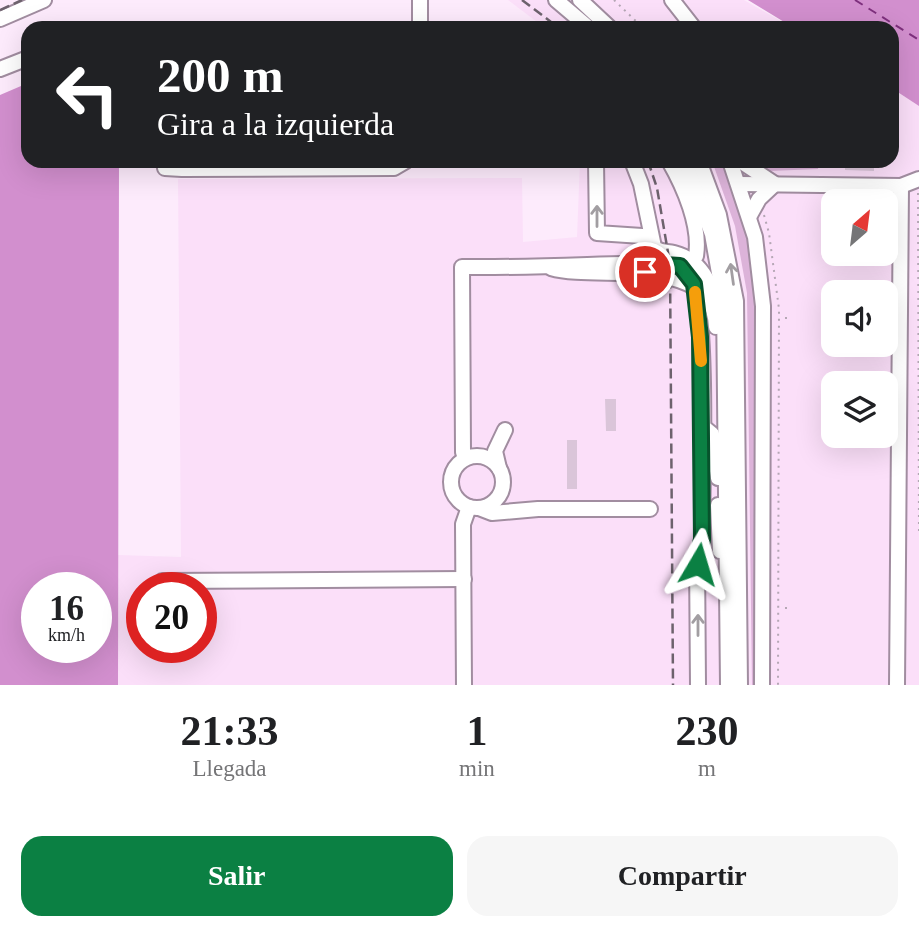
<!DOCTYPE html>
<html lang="es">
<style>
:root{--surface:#fff;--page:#f6f6f6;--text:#202124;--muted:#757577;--accent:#0b8043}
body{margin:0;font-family:"Times New Roman",serif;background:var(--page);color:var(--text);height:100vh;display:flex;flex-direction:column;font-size:26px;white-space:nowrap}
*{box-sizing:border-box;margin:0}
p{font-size:23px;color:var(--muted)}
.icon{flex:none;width:38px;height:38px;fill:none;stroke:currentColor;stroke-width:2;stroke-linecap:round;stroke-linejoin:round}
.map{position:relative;height:685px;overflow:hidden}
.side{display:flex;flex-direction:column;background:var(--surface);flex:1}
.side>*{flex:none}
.banner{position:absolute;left:21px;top:21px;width:878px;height:147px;border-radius:21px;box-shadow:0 7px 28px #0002;background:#202124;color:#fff;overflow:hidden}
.needle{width:46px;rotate:28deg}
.buttons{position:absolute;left:821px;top:189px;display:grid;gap:14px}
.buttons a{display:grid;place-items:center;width:77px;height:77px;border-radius:14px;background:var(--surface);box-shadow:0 7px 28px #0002;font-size:35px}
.speed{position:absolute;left:21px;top:572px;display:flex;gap:14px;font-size:35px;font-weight:700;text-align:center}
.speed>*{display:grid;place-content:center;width:91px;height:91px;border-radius:50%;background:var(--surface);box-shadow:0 7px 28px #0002;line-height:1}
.speed small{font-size:18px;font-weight:400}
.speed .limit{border:10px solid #d22;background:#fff;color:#111}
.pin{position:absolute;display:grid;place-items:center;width:60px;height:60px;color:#fff;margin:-30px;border:4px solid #fff;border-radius:50%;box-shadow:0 2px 7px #0007}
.me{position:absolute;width:77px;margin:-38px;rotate:7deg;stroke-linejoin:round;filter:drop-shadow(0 0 5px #0008)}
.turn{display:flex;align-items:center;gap:24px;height:147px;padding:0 21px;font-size:32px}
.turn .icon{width:91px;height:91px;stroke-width:2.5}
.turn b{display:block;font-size:49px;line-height:60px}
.eta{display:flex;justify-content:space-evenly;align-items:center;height:119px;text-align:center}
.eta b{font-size:42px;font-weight:800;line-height:49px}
.action{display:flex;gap:14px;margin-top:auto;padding:14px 21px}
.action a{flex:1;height:80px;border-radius:21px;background:var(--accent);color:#fff;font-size:28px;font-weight:800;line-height:80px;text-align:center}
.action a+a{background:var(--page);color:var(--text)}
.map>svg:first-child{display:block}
</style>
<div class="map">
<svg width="919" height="685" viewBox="0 0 919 685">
<rect width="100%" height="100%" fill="#fdebfc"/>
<!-- built -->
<g fill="#fbdff9" fill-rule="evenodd">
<path d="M508,0h236l49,28h-248z"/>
<path d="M893,89l26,17v579h-801v-130l63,2 -3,-378 344,-1 1,64 54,-5 3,-76h312zM833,201h53v53h-53zM833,292h53v53h-53zM833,383h53v53h-53zM142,588h59v60h-59z"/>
</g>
<!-- green -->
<g fill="#dcb3d9">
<path d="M712,161h9l27,78 9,62v384h-5l-5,-392 -12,-67z"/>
<path d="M752,161h67l-1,8 -48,2z"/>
</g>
<!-- water -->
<g fill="#d28fce" fill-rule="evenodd">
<path d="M748,0h171v106l-26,-17 -1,-61h-98z"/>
<path d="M28,83v78h91l-1,524h-118v-590zM37,588h59v60h-59z"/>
</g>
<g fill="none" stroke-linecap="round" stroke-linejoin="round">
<!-- ferry -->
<path stroke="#7e307d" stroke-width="2" stroke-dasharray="9 7" stroke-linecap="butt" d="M855,0l64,40"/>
</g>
<!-- building -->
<g fill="#dac5d9">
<path d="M845,162h29v9l-29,-1z"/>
<path d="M605,399h11v32h-10z"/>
<rect x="567" y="440" width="10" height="49"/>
</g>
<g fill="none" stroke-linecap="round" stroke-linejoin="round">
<!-- minor casing -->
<g stroke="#a18da0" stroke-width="18">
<g id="minor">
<path d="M420,0v28"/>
<path d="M556,0l33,28"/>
<path d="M580,0l30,28"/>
<path d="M672,0l22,28"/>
<path d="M0,19l44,-19"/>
<path d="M0,69l28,-11"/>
<path d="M164,161l1,7 17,1 212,-1 12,-7"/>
<path d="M596,161l1,72 45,3 12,23c14,8 28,4 37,18 18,28 11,218 11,262l-4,25"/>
<path d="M632,161l9,23 13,63c7,6 12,4 20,6 25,6 40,31 41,55"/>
<path d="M669,161c15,26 32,65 27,95l-10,9"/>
<path d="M685,161l27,73 12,67 4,384"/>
<path d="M699,161l20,54 17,86 4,384"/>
<path d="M730,161l25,76 8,69 -1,379"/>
<path d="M740,161l35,23 -16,15 -10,18"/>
<path d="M740,184l161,2 18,-7"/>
<path d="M551,268c48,14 162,-16 165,59"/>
<path d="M701,425l11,9 6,44"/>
<circle cx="477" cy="482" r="26"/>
<path d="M465,458l-2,-6 -1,-185c67,1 134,-3 201,-4"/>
<path d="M499,468l-4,-17 10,-21"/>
<path d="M718,505l2,46"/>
<path d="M479,508l13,5 46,-4h112"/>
<path d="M697,557l1,128"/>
<path d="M162,581l302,-2"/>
<path d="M464,685l-1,-161 6,-17"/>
<path d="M897,685l4,-499"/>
</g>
</g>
<!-- path -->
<g stroke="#b5a7b5" stroke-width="2" stroke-dasharray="2 5" stroke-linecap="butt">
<path d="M614,0l29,28"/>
<path d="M918,193l1,342"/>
<path d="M764,215l5,18 10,76 -1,376"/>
<path d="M785,318h7"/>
<path d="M785,608h5"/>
</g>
<!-- minor -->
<use href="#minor" stroke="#fff" stroke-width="14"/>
<!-- rail -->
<g stroke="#6d626d" stroke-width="2.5" stroke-dasharray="10 5" stroke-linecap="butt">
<path d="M522,0l37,28"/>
<path d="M0,10l22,-10"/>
<path d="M648,161l9,27 13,76 3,421"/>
</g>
</g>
<!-- one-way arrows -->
<defs><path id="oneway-shaft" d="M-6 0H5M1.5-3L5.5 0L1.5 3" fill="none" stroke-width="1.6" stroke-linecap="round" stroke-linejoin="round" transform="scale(1.75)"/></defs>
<g stroke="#a29ea2">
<use href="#oneway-shaft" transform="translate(597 216) rotate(-90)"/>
<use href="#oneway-shaft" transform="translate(732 274) rotate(-98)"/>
<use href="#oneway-shaft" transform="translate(698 625) rotate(-90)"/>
</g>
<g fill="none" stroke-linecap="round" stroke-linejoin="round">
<!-- route casing -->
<g stroke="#07532c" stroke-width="18">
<path id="route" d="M645,272l-1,-5 4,-3 32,2 14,18 6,53 2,202 -4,25"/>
</g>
<!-- route -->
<use href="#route" stroke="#0b8043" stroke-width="12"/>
<!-- slow -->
<path stroke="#f59e0b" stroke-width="12" d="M695,292l6,69"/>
</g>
</svg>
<div class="buttons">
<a><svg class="needle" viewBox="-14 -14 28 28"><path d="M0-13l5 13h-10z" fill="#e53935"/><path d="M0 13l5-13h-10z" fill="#757577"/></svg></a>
<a><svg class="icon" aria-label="sound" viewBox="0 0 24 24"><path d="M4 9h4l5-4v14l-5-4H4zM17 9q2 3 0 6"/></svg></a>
<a><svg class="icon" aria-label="layers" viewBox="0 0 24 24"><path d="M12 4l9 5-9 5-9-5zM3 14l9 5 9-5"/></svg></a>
</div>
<div class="speed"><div>16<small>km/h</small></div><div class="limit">20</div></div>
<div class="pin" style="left:645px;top:272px;background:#d93025"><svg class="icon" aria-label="arrive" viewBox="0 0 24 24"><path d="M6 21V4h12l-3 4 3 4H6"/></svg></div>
<svg class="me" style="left:698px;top:564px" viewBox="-20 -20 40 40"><path d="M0-17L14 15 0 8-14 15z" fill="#0b8043" stroke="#fff" stroke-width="4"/></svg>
<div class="banner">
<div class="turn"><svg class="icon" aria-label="left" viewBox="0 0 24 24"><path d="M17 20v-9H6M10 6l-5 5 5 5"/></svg><div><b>200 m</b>Gira a la izquierda</div></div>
</div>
</div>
<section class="side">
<div class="eta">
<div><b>21:33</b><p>Llegada</p></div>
<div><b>1</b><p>min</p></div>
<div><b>230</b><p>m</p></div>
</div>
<div class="action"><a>Salir</a><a>Compartir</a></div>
</section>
